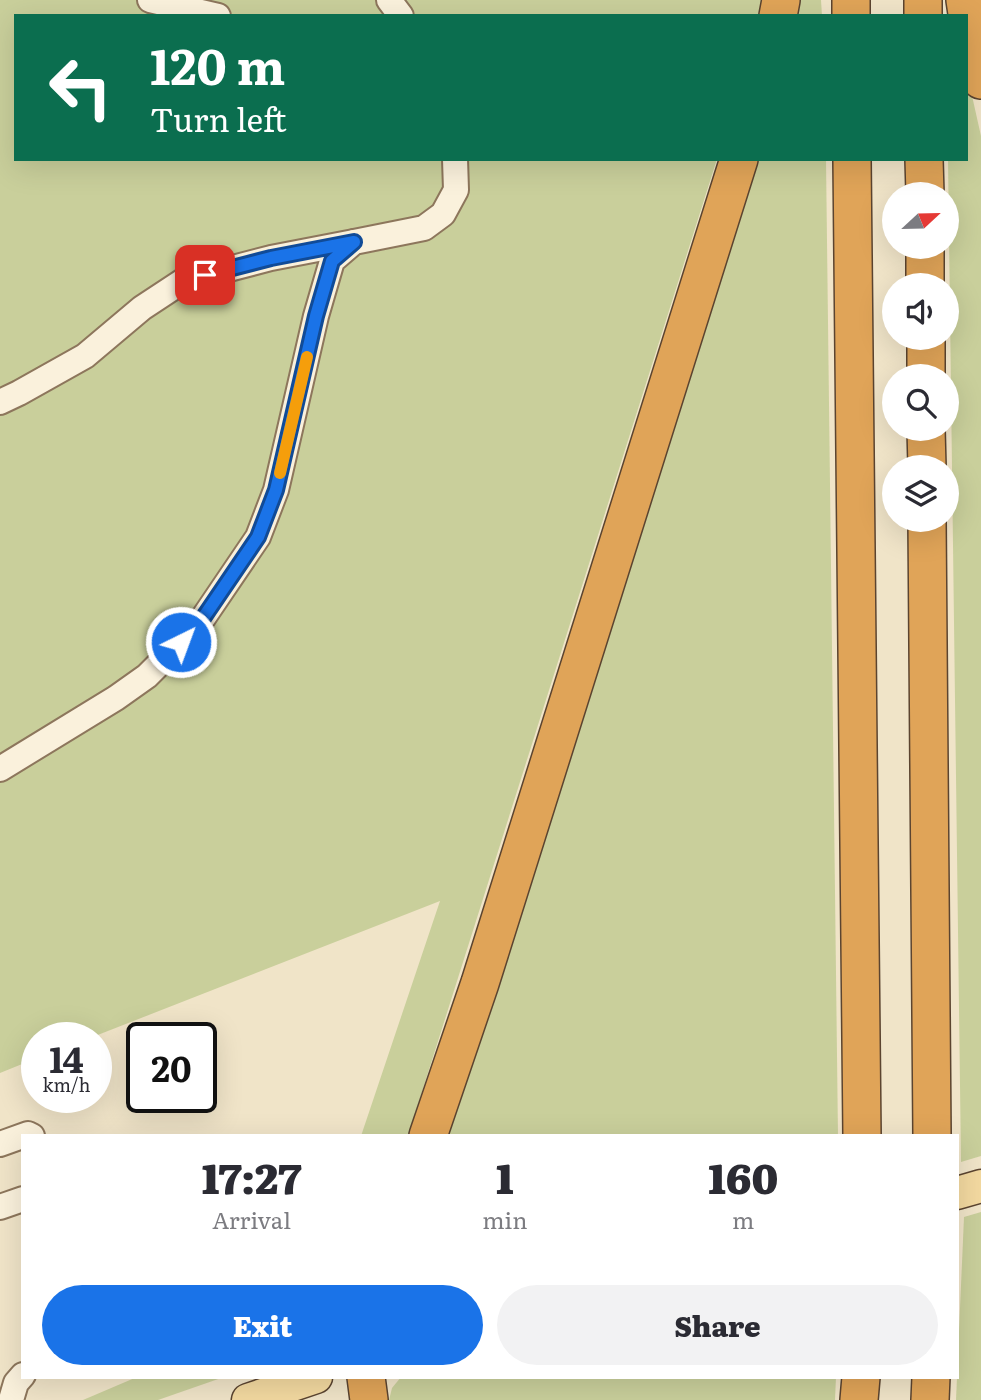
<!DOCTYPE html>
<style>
:root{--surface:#fff;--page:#f2f2f3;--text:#2b2b33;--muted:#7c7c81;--accent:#1a73e8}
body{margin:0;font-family:Literata,serif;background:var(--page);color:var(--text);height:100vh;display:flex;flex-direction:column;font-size:26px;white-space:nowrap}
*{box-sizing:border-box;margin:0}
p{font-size:23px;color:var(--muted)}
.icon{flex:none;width:38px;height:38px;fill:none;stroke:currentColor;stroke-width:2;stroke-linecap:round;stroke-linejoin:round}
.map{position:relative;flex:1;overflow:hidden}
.drawer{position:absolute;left:21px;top:1134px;width:938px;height:245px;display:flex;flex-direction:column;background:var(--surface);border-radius:0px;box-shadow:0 7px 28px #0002}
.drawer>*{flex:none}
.top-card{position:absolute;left:14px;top:14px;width:954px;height:147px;border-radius:0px;box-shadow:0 7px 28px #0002;background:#0b6e4f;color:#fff;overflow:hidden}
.needle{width:46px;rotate:68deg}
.buttons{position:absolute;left:882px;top:182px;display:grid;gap:14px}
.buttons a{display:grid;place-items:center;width:77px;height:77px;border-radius:50%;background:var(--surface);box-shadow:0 7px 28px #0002;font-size:35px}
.speed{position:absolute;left:21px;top:1022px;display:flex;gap:14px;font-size:35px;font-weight:700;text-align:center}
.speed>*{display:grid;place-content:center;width:91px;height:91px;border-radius:50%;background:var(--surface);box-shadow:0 7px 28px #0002;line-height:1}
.speed small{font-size:18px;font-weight:400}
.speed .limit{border:4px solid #111;border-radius:10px;background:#fff;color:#111}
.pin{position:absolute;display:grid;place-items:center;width:60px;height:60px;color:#fff;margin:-30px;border-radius:14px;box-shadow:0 4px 10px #0006}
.me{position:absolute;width:77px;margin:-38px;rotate:42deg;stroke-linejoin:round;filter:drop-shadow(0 0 5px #0008)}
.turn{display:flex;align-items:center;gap:24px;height:147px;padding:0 21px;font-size:32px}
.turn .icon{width:91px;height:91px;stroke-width:2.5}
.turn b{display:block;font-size:49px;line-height:60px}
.eta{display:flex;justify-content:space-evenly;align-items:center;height:119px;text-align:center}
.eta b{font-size:42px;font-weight:800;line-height:49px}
.button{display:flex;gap:14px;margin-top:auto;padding:14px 21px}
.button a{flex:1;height:80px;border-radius:42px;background:var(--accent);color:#fff;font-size:28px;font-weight:800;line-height:80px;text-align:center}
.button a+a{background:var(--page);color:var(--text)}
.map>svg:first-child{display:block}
</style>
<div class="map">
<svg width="981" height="1400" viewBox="0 0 981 1400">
<rect width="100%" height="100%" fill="#f0e4c8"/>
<!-- green -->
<g fill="#c9cf9b">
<path d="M0,0h769l-6,16h-747v143h701l-309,977h-47l79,-235 -350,137h-53v20l-37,15z"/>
<path d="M794,0h27l1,16h-31z"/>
<path d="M966,69l15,67v1020l-20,6 -13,-1003h18z"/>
<path d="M747,159h79l12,977h-400z"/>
<path d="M981,1212v188h-25l8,-183z"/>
<path d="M137,1377h87l-66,23h-75z"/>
<path d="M401,1377h435l-1,23h-446l3,-12z"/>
</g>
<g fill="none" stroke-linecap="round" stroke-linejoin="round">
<!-- minor casing -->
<g stroke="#8d765c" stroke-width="28">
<g id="minor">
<path d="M150,0l68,16"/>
<path d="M389,0l12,16"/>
<path d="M0,402l19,-9 66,-37 57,-48 41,-27 88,-23 83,-16"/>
<path d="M0,769l116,-71 31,-22 52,-52 59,-87 18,-47 40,-174 16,-55 22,-19 70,-14 19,-14 13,-24 -1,-31"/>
<path d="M0,1144l28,-10 4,2"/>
<path d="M0,1207l23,-8"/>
<path d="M11,1400l5,-17 7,-8"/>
</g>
</g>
<!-- major casing -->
<g stroke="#5b4430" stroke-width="35">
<g id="major">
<path d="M957,1193l24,-7"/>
<path d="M248,1400l68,-23"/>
</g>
</g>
<!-- highway casing -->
<g stroke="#5b4430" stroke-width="40">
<g id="highway">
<path d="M851,0v16"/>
<path d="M923,0v16"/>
<path d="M965,0l6,40 10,40"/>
<path d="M778,16l3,-16"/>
<path d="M852,159l10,977"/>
<path d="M924,159l1,35"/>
<path d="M925,247v38"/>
<path d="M926,338v38"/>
<path d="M926,429l1,38"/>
<path d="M927,520l5,616"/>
<path d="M428,1136l52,-153 259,-824"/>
<path d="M366,1377l3,23"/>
<path d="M859,1400l2,-23"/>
<path d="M930,1400l1,-23"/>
</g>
</g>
<!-- minor -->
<use href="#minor" stroke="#faf1dc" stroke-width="24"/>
<!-- major -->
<use href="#major" stroke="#f3d9a0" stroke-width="32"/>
<!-- highway -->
<use href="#highway" stroke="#e0a458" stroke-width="37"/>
</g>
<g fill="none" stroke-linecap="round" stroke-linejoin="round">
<!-- route casing -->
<g stroke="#114b97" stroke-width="18">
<path id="route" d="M181,642l18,-18 59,-87 18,-47 40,-174 16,-55 22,-19 -83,16 -66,17"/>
</g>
<!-- route -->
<use href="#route" stroke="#1a73e8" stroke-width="12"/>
<!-- slow -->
<path stroke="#f59e0b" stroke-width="12" d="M280,473l27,-116"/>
</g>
</svg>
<div class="buttons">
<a><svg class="needle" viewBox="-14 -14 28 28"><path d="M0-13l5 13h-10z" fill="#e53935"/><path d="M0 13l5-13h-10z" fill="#7c7c81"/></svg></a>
<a><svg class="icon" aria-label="sound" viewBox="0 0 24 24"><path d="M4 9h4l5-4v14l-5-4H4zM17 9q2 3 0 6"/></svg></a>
<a><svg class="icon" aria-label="search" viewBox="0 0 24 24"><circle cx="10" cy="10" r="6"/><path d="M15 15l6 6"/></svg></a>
<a><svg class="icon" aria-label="layers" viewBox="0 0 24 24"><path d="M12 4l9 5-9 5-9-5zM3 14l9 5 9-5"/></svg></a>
</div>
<div class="speed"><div>14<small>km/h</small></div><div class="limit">20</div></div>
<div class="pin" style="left:205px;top:275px;background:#d93025"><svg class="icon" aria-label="arrive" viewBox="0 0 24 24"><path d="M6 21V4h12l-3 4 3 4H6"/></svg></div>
<svg class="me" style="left:181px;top:642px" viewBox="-20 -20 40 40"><circle r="17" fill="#1a73e8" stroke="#fff" stroke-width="3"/><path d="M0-11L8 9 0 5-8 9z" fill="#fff"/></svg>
<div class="top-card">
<div class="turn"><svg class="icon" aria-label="left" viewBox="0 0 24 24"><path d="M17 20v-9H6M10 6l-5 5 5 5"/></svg><div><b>120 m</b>Turn left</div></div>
</div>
<section class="drawer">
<div class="eta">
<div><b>17:27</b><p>Arrival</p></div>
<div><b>1</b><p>min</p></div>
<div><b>160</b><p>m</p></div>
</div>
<div class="button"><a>Exit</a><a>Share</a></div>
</section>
</div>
